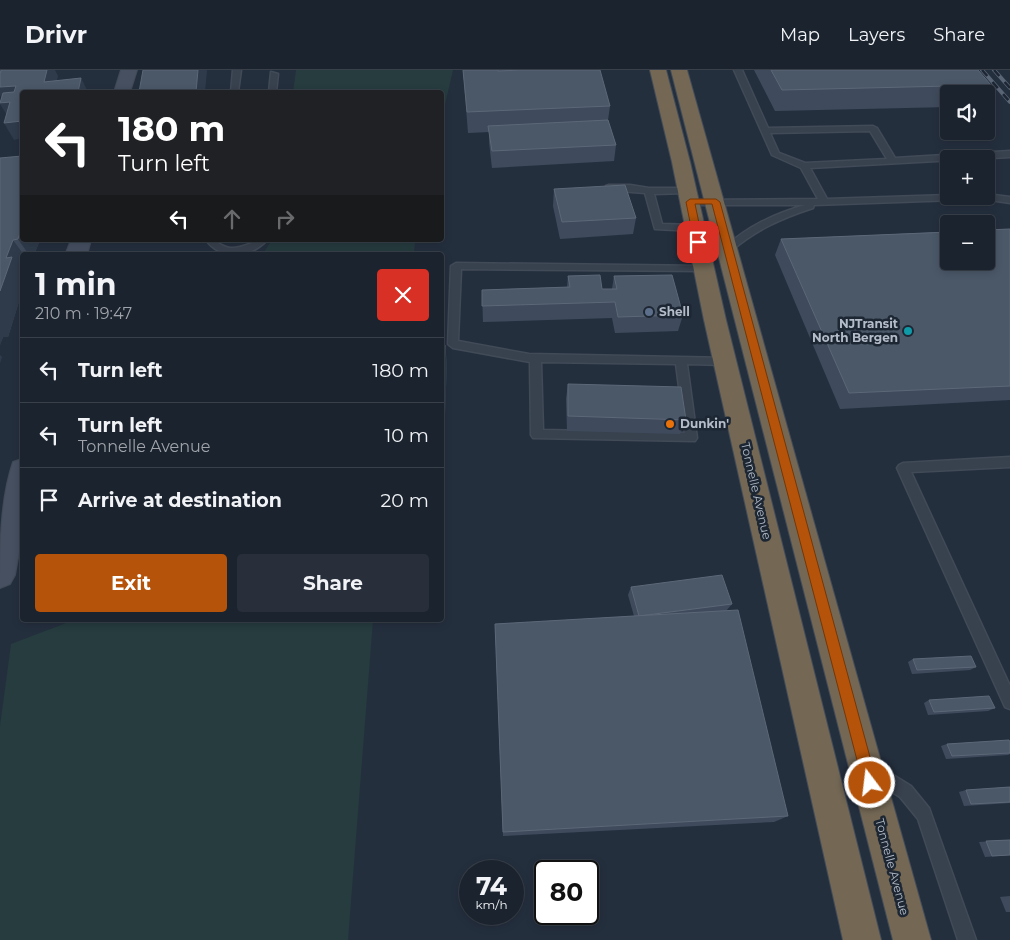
<!DOCTYPE html>
<meta charset="utf-8">
<style>
:root{--surface:#1b232e;--page:#282f3a;--text:#f1f3f6;--muted:#a0a4aa;--line:#39404a;--accent:#b45309}
body{margin:0;font-family:Montserrat,sans-serif;background:var(--page);color:var(--text);height:100vh;display:flex;flex-direction:column;font-size:19px;white-space:nowrap}
*{box-sizing:border-box;margin:0}
p{font-size:16px;color:var(--muted)}
.icon{flex:none;width:28px;height:28px;fill:none;stroke:currentColor;stroke-width:2;stroke-linecap:round;stroke-linejoin:round}
.map{position:relative;flex:1;overflow:hidden}
.sheet{position:absolute;left:20px;top:182px;width:424px;height:370px;display:flex;flex-direction:column;background:var(--surface);border-radius:5px;box-shadow:0 2px 8px #0003,0 0 0 1px var(--line)}
.sheet>*{flex:none}
.banner{position:absolute;left:20px;top:20px;width:424px;height:152px;border-radius:5px;box-shadow:0 2px 8px #0003,0 0 0 1px var(--line);background:#202124;color:#fff;overflow:hidden}
.fabs{position:absolute;left:940px;top:15px;display:grid;gap:10px}
.fabs a{display:grid;place-items:center;width:55px;height:55px;border-radius:5px;background:var(--surface);box-shadow:0 2px 8px #0003,0 0 0 1px var(--line);font-size:25px}
.speed{position:absolute;left:459px;top:790px;display:flex;gap:10px;font-size:25px;font-weight:700;text-align:center}
.speed>*{display:grid;place-content:center;width:65px;height:65px;border-radius:50%;background:var(--surface);box-shadow:0 2px 8px #0003,0 0 0 1px var(--line);line-height:1}
.speed small{font-size:12px;font-weight:400}
.speed .limit{border:2px solid #111;border-radius:8px;background:#fff;color:#111}
.pin{position:absolute;display:grid;place-items:center;width:42px;height:42px;color:#fff;margin:-21px;border-radius:10px;box-shadow:0 2px 8px #0006}
.me{position:absolute;width:55px;margin:-28px;rotate:345deg;stroke-linejoin:round;filter:drop-shadow(0 0 4px #0008)}
.turn{display:flex;align-items:center;gap:18px;height:105px;padding:0 15px;font-size:22px}
.turn .icon{width:65px;height:65px;stroke-width:2.5}
.turn b{display:block;font-size:35px;line-height:42px}
.lanes{display:flex;align-items:center;height:48px;padding:0 15px;background:#0003;justify-content:center;gap:25px;direction:ltr}
.lanes .off{opacity:.35}
.round{display:grid;place-items:center;flex:none;width:52px;height:52px;border-radius:5px;background:var(--page)}
.head{display:flex;align-items:center;justify-content:space-between;height:85px;padding:0 15px}
h1{font-size:30px;font-weight:700;line-height:38px}
.action{display:flex;gap:10px;margin-top:auto;padding:10px 15px}
.action a{flex:1;height:58px;border-radius:5px;background:var(--accent);color:#fff;font-size:20px;font-weight:700;line-height:58px;text-align:center}
.action a+a{background:var(--page);color:var(--text)}
ul{padding:0;list-style:none}
li{display:flex;align-items:center;gap:15px;height:65px;padding:0 15px;border-top:1px solid var(--line)}
li div{flex:1}
li b{display:block;font-size:19px}
li em{font-style:normal}
header{display:flex;align-items:center;gap:30px;box-sizing:border-box;height:70px;padding:0 25px;background:var(--surface);border-bottom:1px solid var(--line)}
header strong{font-size:24px}
nav{display:flex;gap:28px;margin-inline-start:auto;font-size:18px}
.map>svg:first-child{display:block}
</style>
<header>
<strong>Drivr</strong>
<nav><a>Map</a><a>Layers</a><a>Share</a></nav>
</header>
<div class="map">
<svg width="1010" height="870" viewBox="0 0 1010 870">
<rect width="100%" height="100%" fill="#242f3e"/>
<!-- green -->
<g fill="#263c3f">
<path d="M296,0h157l-12,52v-30h-148z"/>
<path d="M272,170h143l-1,15h-152z"/>
<path d="M74,550h299l-25,320h-348v-214l11,-82z"/>
</g>
<g fill="none" stroke-linecap="round" stroke-linejoin="round">
<!-- lane casing -->
<g stroke="#414a57" stroke-width="3">
<g id="lane">
<path d="M233,0h8l-3,22h-7z"/>
<path d="M734,0h8l26,58 105,-2 4,2 18,30 115,-7v6l-200,11 17,31 122,-4v1h37v-2l24,3v6l-27,-4 -169,6 -1,3c-31,10 -58,22 -83,44h-6v-4c24,-22 50,-34 81,-43h-115l-3,-1v-4l131,-1 -17,-31 -29,-13zM870,61l17,28 -82,4 -26,-10 -9,-20z"/>
<path d="M271,2l7,2 -2,18h-7z"/>
<path d="M609,115h21l19,3h41l1,2 -4,3 -33,1 8,30 33,1 5,3 -5,3 -40,-2 -10,-36 -39,-3v-4z"/>
<path d="M206,170c12,0 15,8 26,8 13,0 22,-8 35,-8 -16,18 -47,20 -61,0z"/>
<path d="M456,193l251,3 2,2 -5,3 -243,-2 -3,72 71,13 200,4 1,3 -5,4 -38,-1 10,74 -2,3 -162,-3 -2,-3 -1,-73 -77,-14 -5,-4 3,-78zM541,292l135,2 9,69 -142,-3z"/>
<path d="M1010,387v10l-99,5 99,214v23l-5,-2 -108,-239 2,-3 4,-2z"/>
<path d="M872,692l39,24 18,22 47,132h-18l-40,-121 -18,-22 -34,-21 -2,-6 2,-6z"/>
</g>
</g>
<!-- secondary casing -->
<g stroke="#414a57" stroke-width="2">
<g id="secondary">
<path d="M121,0h16l-7,22h-16z"/>
<path d="M71,170h20l-4,15h-22z"/>
<path d="M22,389v76l-7,40 -5,9 -10,4c0,-40 0,-88 13,-126z"/>
</g>
</g>
<!-- highway casing -->
<g stroke="#434c59" stroke-width="2">
<g id="highway">
<path d="M650,0h16l24,92 36,158 155,620h-38l-139,-620 -32,-158z"/>
<path d="M671,0h16l244,870h-38z"/>
</g>
</g>
<!-- lane -->
<use href="#lane" fill="#38414e" fill-rule="evenodd"/>
<!-- secondary -->
<use href="#secondary" fill="#465061" fill-rule="evenodd"/>
<!-- highway -->
<use href="#highway" fill="#746855" fill-rule="evenodd"/>
<!-- rail casing -->
<g stroke="#5a6575" stroke-width="4">
<g id="rail">
<path d="M982,0l28,32"/>
<path d="M994,0l16,18"/>
</g>
</g>
<!-- rail -->
<use href="#rail" stroke="#1d2633" stroke-width="2.5" stroke-dasharray="8" stroke-linecap="butt"/>
</g>
<!-- wall -->
<g fill="#3f4b5c">
<path d="M463,0h44l103,36 -2,14 8,25 -2,16 -122,7 -3,-26v-10l-21,1z"/>
<path d="M754,0h224l13,15 -5,9h-37v13l-174,4z"/>
<path d="M22,86v84h18l-6,15h-12v37l-14,45h-5l-3,8z"/>
<path d="M554,119l82,29 -3,16 -73,5 -7,-33z"/>
<path d="M1010,159v171l-170,9 -65,-154 6,-16z"/>
<path d="M568,206l34,13h10l2,-13 69,39 -5,16 -63,2 -3,-15 -129,4 -1,-32 85,-3z"/>
<path d="M441,275l6,16 -3,81h-3z"/>
<path d="M568,314l118,36 -6,14 -113,-3 -1,-32z"/>
<path d="M631,517l101,17 -6,7 62,205 -14,6 -271,14 -8,-212 139,-8 -6,-21z"/>
<path d="M913,589l63,8 -6,3 -58,4 -4,-12z"/>
<path d="M929,630l66,8 -7,3 -60,4 -4,-12z"/>
<path d="M1010,672v12l-2,1 -62,4 -5,-13 6,-2z"/>
<path d="M1010,717v16l-46,3 -5,-14 7,-2z"/>
<path d="M1010,770v15l-25,2 -6,-15z"/>
<path d="M1010,826v16h-4l-6,-15z"/>
</g>
<!-- shaded-wall -->
<g fill="#2f3b4b">
<path d="M47,0h8l3,6 -4,16 -10,-10z"/>
<path d="M198,0h9l-2,22h-9z"/>
<path d="M81,8l7,14h-10z"/>
<path d="M16,16l-6,34 -10,-16 4,-1 -4,-8v-8z"/>
<path d="M22,51v17l-8,2 -10,-17z"/>
<path d="M22,156v14h18l-6,15h-5l-11,-16z"/>
<path d="M13,170l11,15h-2v37l-14,45h-5l-3,8v-54l6,-33z"/>
<path d="M445,275l2,16 -3,81 -2,-14z"/>
<path d="M0,285l2,2 -2,6z"/>
</g>
<!-- building -->
<g fill="#4b5868" stroke="#5c6777">
<path d="M1,0h46l-3,12 37,-4 -3,14h-56v29l-18,2 6,-21 -10,1 3,-10 11,-1 2,-6 -16,1v-13z"/>
<path d="M143,0h55l-2,22h-57z"/>
<path d="M463,0h35v1l24,-1h78l10,36 -143,6z"/>
<path d="M771,0h207l13,15 -209,5z"/>
<path d="M608,50l8,25 -124,6 -4,-25z"/>
<path d="M22,86v70l-4,13 -5,1 -7,18 6,-1 -12,34v-133z"/>
<path d="M625,115l11,33 -74,4 -8,-33z"/>
<path d="M1010,159v157l-161,7 -68,-154 168,-7v29h37v-31z"/>
<path d="M600,205l2,14h15l-3,-13 58,-1 11,40 -65,2 -3,-15 -133,4v-16l88,-3 -2,-11z"/>
<path d="M441,275h4l-3,83h-1z"/>
<path d="M568,314l113,3 5,33 -118,-4z"/>
<path d="M722,505l10,29 -93,12 -8,-29z"/>
<path d="M738,540l50,206 -285,16 -8,-208z"/>
<path d="M971,586l5,11 -59,3 -4,-11z"/>
<path d="M989,626l6,12 -61,4 -5,-12z"/>
<path d="M1009,670l1,2v11l-58,3 -5,-12z"/>
<path d="M1010,717v15l-39,2 -5,-14z"/>
<path d="M1010,770v15l-18,1 -6,-15z"/>
</g>
<!-- route -->
<path fill="#b45309" stroke="#753606" d="M716,129l4,3 157,581 -2,5 -5,2 -5,-2 -2,-5 -151,-579h-17l8,38 -5,2 -4,-2 -8,-40 4,-3z"/>
<!-- markers -->
<circle fill="#5c6f8a" stroke="#1d2633" stroke-width="2" cx="649" cy="242" r="5"/>
<circle fill="#0f9aa8" stroke="#1d2633" stroke-width="2" cx="908" cy="261" r="5"/>
<circle fill="#e8710a" stroke="#1d2633" stroke-width="2" cx="670" cy="354" r="5"/>
<g text-anchor="middle" stroke-width="5" stroke-linejoin="round" paint-order="stroke">
<!-- poi labels -->
<g font-size="12" font-weight="bold" fill="#b4bcc9" stroke="#1d2633" text-anchor="start">
<text x="659" y="246">Shell</text>
<text x="898" y="258" text-anchor="end">NJTransit<tspan x="898" dy="14">North Bergen</tspan></text>
<text x="680" y="358">Dunkin'</text>
</g>
<!-- street labels -->
<g font-size="12" fill="#b4bcc9" stroke="#1d2633">
<text transform="translate(756 421) rotate(77)" y="4">Tonnelle Avenue</text>
<text transform="translate(892 797) rotate(75)" y="4">Tonnelle Avenue</text>
</g>
</g>
</svg>
<div class="fabs">
<a><svg class="icon" aria-label="sound" viewBox="0 0 24 24"><path d="M4 9h4l5-4v14l-5-4H4zM17 9q2 3 0 6"/></svg></a>
<a>+</a>
<a>−</a>
</div>
<div class="speed"><div>74<small>km/h</small></div><div class="limit">80</div></div>
<div class="pin" style="left:698px;top:172px;background:#d93025"><svg class="icon" aria-label="arrive" viewBox="0 0 24 24"><path d="M6 21V4h12l-3 4 3 4H6"/></svg></div>
<svg class="me" style="left:870px;top:713px" viewBox="-20 -20 40 40"><circle r="17" fill="#b45309" stroke="#fff" stroke-width="3"/><path d="M0-11L8 9 0 5-8 9z" fill="#fff"/></svg>
<div class="banner">
<div class="turn"><svg class="icon" aria-label="left" viewBox="0 0 24 24"><path d="M17 20v-9H6M10 6l-5 5 5 5"/></svg><div><b>180 m</b>Turn left</div></div>
<div class="lanes"><svg class="icon" aria-label="left" viewBox="0 0 24 24"><path d="M17 20v-9H6M10 6l-5 5 5 5"/></svg><svg class="icon off" aria-label="ahead" viewBox="0 0 24 24"><path d="M12 20V5M6 11l6-6 6 6"/></svg><svg class="icon off" aria-label="right" viewBox="0 0 24 24"><path d="M7 20v-9h11M14 6l5 5-5 5"/></svg></div>
</div>
<section class="sheet">
<div class="head"><div><h1>1 min</h1><p>210 m · 19:47</p></div><a class="round" style="background:#d93025;color:#fff"><svg class="icon" aria-label="close" viewBox="0 0 24 24"><path d="M6 6l12 12M18 6L6 18"/></svg></a></div>
<ul>
<li><svg class="icon" aria-label="left" viewBox="0 0 24 24"><path d="M17 20v-9H6M10 6l-5 5 5 5"/></svg><div><b>Turn left</b></div><em>180 m</em></li>
<li><svg class="icon" aria-label="left" viewBox="0 0 24 24"><path d="M17 20v-9H6M10 6l-5 5 5 5"/></svg><div><b>Turn left</b><p>Tonnelle Avenue</p></div><em>10 m</em></li>
<li><svg class="icon" aria-label="arrive" viewBox="0 0 24 24"><path d="M6 21V4h12l-3 4 3 4H6"/></svg><div><b>Arrive at destination</b></div><em>20 m</em></li>
</ul>
<div class="action"><a>Exit</a><a>Share</a></div>
</section>
</div>
